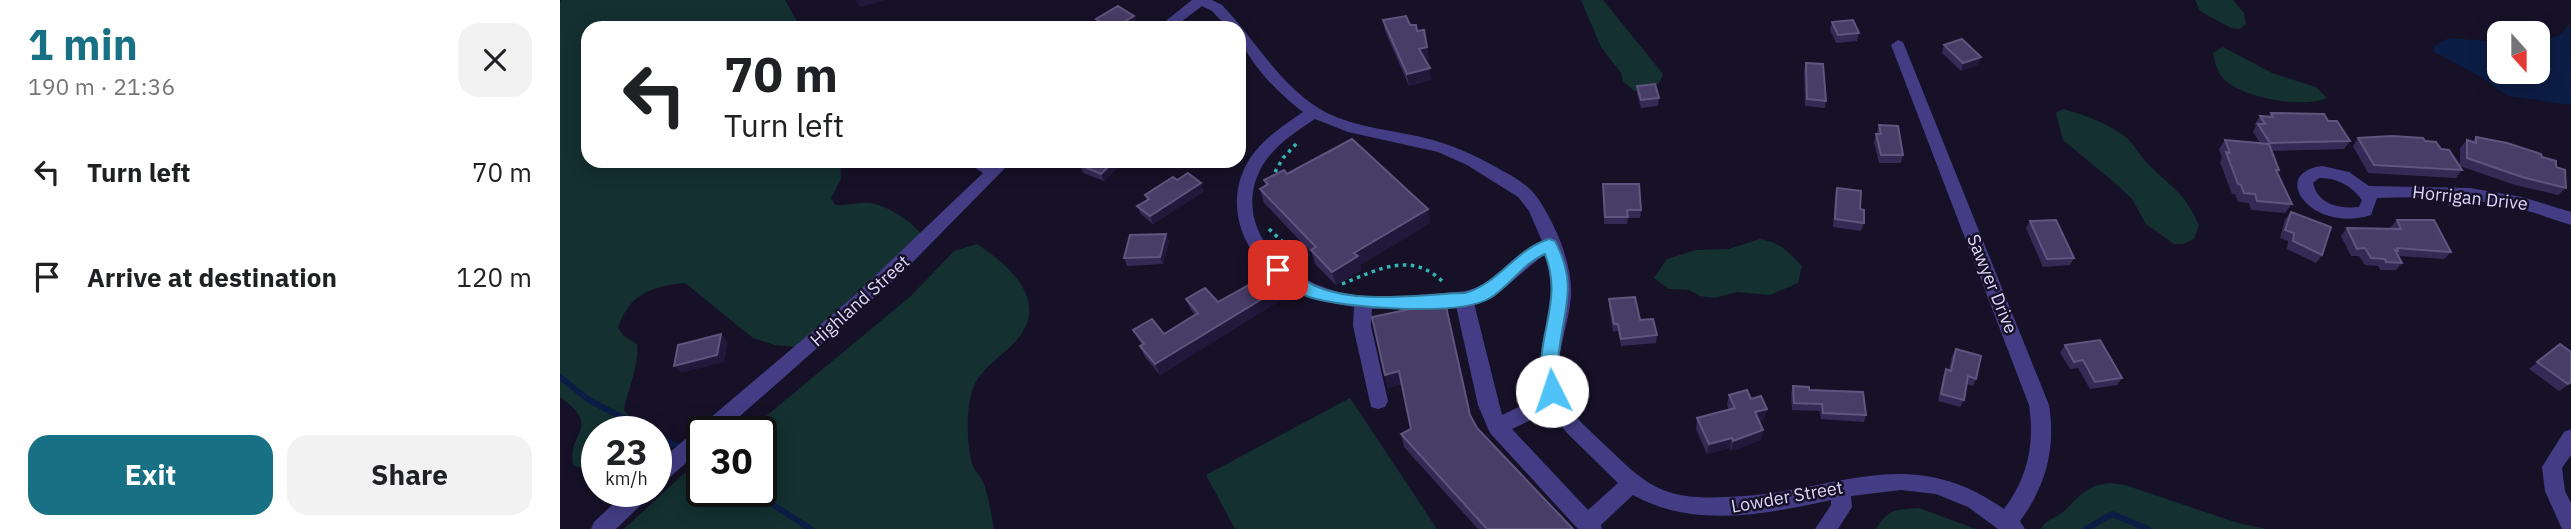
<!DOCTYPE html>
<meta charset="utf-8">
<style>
:root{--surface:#fff;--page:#f2f2f2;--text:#202124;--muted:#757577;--accent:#177083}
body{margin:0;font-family:"IBM Plex Sans",sans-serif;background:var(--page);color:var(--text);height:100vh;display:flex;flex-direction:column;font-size:26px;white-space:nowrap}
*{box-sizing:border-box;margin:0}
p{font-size:23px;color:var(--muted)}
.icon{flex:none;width:38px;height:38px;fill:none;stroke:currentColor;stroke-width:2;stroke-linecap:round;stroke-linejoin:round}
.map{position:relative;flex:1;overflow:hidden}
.details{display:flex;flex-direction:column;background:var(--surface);width:560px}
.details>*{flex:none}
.banner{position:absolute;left:21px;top:21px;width:665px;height:147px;border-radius:21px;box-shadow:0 4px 18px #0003;background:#fff;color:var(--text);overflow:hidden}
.needle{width:46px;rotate:159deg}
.controls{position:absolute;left:1927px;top:21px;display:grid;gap:14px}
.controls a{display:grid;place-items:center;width:63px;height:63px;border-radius:14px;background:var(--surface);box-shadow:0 4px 18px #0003;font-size:35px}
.speed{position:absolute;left:21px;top:416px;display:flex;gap:14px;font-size:35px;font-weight:700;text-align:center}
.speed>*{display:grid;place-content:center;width:91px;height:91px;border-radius:50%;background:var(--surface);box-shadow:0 4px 18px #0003;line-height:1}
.speed small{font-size:18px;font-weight:400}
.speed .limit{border:4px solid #111;border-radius:10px;background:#fff;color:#111}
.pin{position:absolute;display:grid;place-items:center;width:60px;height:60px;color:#fff;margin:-30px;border-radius:14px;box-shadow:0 4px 10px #0006}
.me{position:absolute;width:77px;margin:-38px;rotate:356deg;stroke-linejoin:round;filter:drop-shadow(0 0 5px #0008)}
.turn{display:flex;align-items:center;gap:24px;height:147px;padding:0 28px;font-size:32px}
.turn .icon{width:91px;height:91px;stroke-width:2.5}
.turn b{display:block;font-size:49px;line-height:60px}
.round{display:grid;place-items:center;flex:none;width:74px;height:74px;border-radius:21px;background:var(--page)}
.summary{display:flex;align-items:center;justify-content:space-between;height:119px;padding:0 28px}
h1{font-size:42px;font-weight:800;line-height:52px;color:var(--accent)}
.button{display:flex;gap:14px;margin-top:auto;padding:14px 28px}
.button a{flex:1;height:80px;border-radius:21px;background:var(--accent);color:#fff;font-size:28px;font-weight:800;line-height:80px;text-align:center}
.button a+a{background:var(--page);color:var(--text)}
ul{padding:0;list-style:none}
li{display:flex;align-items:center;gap:21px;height:105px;padding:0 28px}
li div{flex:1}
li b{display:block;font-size:26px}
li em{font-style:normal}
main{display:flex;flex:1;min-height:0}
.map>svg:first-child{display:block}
</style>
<main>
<section class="details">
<div class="summary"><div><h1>1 min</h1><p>190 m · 21:36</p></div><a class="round"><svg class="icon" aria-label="close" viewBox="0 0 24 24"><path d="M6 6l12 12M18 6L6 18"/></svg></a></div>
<ul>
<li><svg class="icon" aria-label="left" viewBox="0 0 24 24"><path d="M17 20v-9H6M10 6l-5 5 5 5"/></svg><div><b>Turn left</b></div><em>70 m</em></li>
<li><svg class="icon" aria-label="arrive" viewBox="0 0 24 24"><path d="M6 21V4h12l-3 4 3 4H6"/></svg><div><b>Arrive at destination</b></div><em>120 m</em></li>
</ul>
<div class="button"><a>Exit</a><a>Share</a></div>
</section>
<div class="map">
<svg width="2011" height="529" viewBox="0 0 2011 529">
<rect width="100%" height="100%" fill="#161127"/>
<!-- green -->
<g fill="#143031">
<path d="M2,0h223l16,28h-213v133h252l1,18 -10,19 4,7c12,1 24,-3 35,-2 17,2 43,19 53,33l-127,111 -21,-2 -22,-7 -68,-55c-33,3 -56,11 -67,45l6,8 13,8c3,16 -9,47 -13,66l19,22h-46v37l-11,1 -13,-5c-6,-34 30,-37 -13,-68v-394z"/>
<path d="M1021,0h22l60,74c-4,15 -15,18 -29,17l-11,-10 -2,-8 -20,-26z"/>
<path d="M1635,0h38l11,13 2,11 -7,5 -8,-1 -31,-17z"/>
<path d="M1663,47l49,26 44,14 11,11c-23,11 -87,0 -104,-20 -6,-7 -8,-15 -10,-25z"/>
<path d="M1503,109c21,6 47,15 64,29 8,8 13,18 21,26 24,24 36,28 51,61l-5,14 -11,5h-9l-28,-20 -14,-25 -18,-17 -51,-42 -7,-27z"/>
<path d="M1200,239c20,3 29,14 42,27l-4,17 -28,12 -33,-3 -23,6 -14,-2 -11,-6 -20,-1 -15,-11 13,-19 29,-9 33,-1z"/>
<path d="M417,244c32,21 75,58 38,98 -16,17 -38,28 -44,53 -5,19 -4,49 1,69 2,7 9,11 11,18 6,15 8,31 11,47h-370l78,-72v35h59v-60h-14l165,-137 42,-44z"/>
<path d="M790,398l87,131h-202l-29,-54z"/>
<path d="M1550,483l15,2 113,38 28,6h-225c5,-10 14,-10 22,-17 16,-15 23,-27 47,-29z"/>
<path d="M1359,508l57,21h-100c13,-21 19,-19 43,-21z"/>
</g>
<!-- water -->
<path fill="#0c1d45" d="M2010,22l1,83 -63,-9 -29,-20 -46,-25 1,-5 15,-8 50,4v30h39v-33c19,-2 22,0 32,-17z"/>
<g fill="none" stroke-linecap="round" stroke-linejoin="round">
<!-- stream -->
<g stroke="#0c1d45" stroke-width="6">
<path d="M0,377l29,23 61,32"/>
<path d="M96,436l46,22"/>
<path d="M193,492l58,37"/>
<path d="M1526,529l26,-15 36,15"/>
</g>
<!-- path -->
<g stroke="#34b6b6" stroke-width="3.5" stroke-dasharray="3.5 4.5" stroke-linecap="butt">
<path d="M711,179l12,-21 14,-15"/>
<path d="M709,229l15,14 14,20"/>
<path d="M782,284c37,-15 71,-34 103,0"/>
</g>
<!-- minor -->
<g fill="#443d85" fill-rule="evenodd">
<path d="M632,0h20l10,5c34,35 60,85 105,108 29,14 63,17 94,24 30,7 54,18 80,33 15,8 29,16 38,30 17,26 34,65 32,97 -3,34 -21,68 -7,101 9,20 29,35 43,49 17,16 34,34 56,43 20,8 43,8 64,7 105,-2 178,-58 277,12 24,-32 31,-65 25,-104l-138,-360 7,-5 5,2 146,363c7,43 -3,81 -29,116l5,8h-27l-30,-22 -32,-13 -35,-4 -50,6 1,11 -14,22h-23l16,-24v-5c-64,14 -138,29 -198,-5l-32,30 1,4h-24l-88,-96 -12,-28 -22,-99 -84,3 -1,17 17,75 -3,6 -7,2 -7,-2 -18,-81 1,-19c-24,-4 -51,-9 -71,-23 -37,-27 -59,-73 -38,-117 13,-25 36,-40 58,-55 -22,-16 -64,-57 -64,-84h-11l-16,-17 -10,-5 -29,22h-16zM755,119l33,13 90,20 29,13 51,32 11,14 13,30c-30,11 -45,44 -77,50 -43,4 -97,12 -139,-3 -48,-16 -92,-64 -66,-118 12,-23 34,-37 55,-51zM986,253l7,41 -12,65 3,36 -42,20 -28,-112 18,-5zM991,410l15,22 52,51 -30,27 -76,-81z"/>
<path d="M405,161h21l6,3 2,-3h18l-109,111 -181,160h-20v17l-39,34 -7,3v-22l198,-168 129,-123z"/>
<path d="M1762,166l27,6 20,14 101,2 52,9 49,15v13c-16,-5 -31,-11 -47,-15 -48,-13 -98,-14 -147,-12l-6,17c-60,19 -103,-42 -49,-49zM1759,178c18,0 32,7 43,22l-3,7c-19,2 -41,-2 -46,-24z"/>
<path d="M2011,429v26l-9,13 3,23 6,12v26h-9l-17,-38 -3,-24 22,-35z"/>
<path d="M66,492h24l-3,7 -31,30h-25l3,-7z"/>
</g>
</g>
<!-- wall -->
<g fill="#352a55">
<path d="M574,16l3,8 -8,4h-29l-1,-1 -3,-8z"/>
<path d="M823,20l27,5 7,6 10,16 2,12h-4l6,21 -22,6 -24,-55z"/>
<path d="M1272,22l27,11 -2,8 -21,2 -6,-13z"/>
<path d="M1384,45l34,20 -17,6 -19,-18z"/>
<path d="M1246,63l20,38 -1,7 -20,-2 -1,-36z"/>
<path d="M1077,86l22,12 -1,8 -17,2 -4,-14z"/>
<path d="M1711,113l57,8 22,20 -6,8 -72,2 7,19 -1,3 14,31 -7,9 -34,-3 -2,-7 -11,-1 -3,-8h-3l-12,-32 2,-4 -3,-9 6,-9 35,3 -7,-11 3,-6 -1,-2 5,-8h9z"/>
<path d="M1319,125l24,30 -2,8h-22l-5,-21z"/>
<path d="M1916,137l66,20 14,10 10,21 -8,7 -43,-10 -55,-19v-18l7,-8 5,2z"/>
<path d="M1798,138l67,3 16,8 21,21 -6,8 -88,-5 -15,-27z"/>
<path d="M564,161l-20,20 -21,-8 -3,-8z"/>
<path d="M727,174l141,35 2,14 -70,42 1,5 -25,15 -21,-21 -3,-11 -48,-50 -4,-14 6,-4 -2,-5z"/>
<path d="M617,180l27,11 -51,33 -12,-10 -4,-8 10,-6 -2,-5z"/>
<path d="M1043,184l38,26 -1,8h-12l-1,6h-23z"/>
<path d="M1277,188l23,21 4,14 -3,8 -28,-4 2,-32z"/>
<path d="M1731,212l31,43 -6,8 -29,-14 1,-8 -8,-3 5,-19z"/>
<path d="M1837,220l54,32 -7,7 -46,-3 4,7 -6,7h-16l-2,-4 -13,-1 -6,-9h-8l-10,-20 6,-8 44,1 -1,-1z"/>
<path d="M1470,221l44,37 -4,7 -27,2 -17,-39z"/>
<path d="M606,234l3,7 -6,23 -36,2 -3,-8z"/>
<path d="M715,291l4,10 -119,74 -15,-18 -5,-11 2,-1 -9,-15 31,4 31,-19 -4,-5 -5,-11 32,3z"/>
<path d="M1049,299l31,21 17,15 -1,8 -35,3 -3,-15 -5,1 -4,-26z"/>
<path d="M812,317l98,98 7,13 96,101h-95l-74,-82 -3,-13 10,-4 -9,-46 -14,4z"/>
<path d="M2000,344l11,8v31l-12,8 -30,-22z"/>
<path d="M1505,345l57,33 -5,7 -27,4 -12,-21 -8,1 -10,-16z"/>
<path d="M1396,349l20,30 -3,7 -6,-2 -3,16 -4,7 -22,-6 5,-24 3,-8 3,1 3,-14z"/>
<path d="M1233,386l16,4 57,25 -2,7 -43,-3 -1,-8 -28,-1 -1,-16z"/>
<path d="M1169,395l22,4 16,10 -3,10 -5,2 4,9 -2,10 -30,11 -1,-3 -23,6 -11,-25 1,-11 32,-8 -2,-5z"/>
</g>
<!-- shaded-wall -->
<g fill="#21183b">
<path d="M295,0h30l-25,7z"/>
<path d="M574,16l3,8 -8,4h-16z"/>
<path d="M680,41l2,7 -3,2v-8z"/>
<path d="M867,47l2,12 -9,1 -1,-11z"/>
<path d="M1421,57l-3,8 -17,6 2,-8z"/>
<path d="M870,68l1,12 -22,6 -2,-12z"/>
<path d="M682,94l3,7 -6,4v-9z"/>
<path d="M554,161h10l-20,20 -3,-7z"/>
<path d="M641,183l3,8 -51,33 -3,-8z"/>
<path d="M868,209l2,14 -70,42 1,5 -25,15 -4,-13 22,-19z"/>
<path d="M606,234l3,7 -6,23 -3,-7z"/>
<path d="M715,291l4,10 -119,74 -5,-11z"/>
<path d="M161,334l7,8 -4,20 -43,11 -7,-7z"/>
<path d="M839,371l3,13 -14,4 -3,-13z"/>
<path d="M1207,409l-3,10 -12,3 3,-10z"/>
<path d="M1203,430l-2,10 -30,11 2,-10z"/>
<path d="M1172,438l-2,10 -23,6 2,-10z"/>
</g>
<!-- building -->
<g fill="#473d67" stroke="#5f557f" stroke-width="2">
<path d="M558,6l16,10 -21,12h-4l-13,-9z"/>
<path d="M846,16l4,9h6l1,6 7,-1 3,17 -8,2 11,19 -23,6 -24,-54z"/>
<path d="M1293,20l6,13 -21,2 -6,-13z"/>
<path d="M1402,39l19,18 -18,6 -19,-18z"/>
<path d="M1246,63l17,1 3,37 -19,-2z"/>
<path d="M1095,84l4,14 -18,2 -4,-14z"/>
<path d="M1711,113l53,1 4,7h9l13,20 -80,2 -12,-19h7l-5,-8 13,1z"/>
<path d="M1319,125l19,1 5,29h-22l-5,-21h5z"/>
<path d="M1832,136l31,2 2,3 11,1 5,7 8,1 13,20 -88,-5 -16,-27z"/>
<path d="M1916,137l31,6 34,11 1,3 14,4v6l9,3 1,18 -44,-11 -55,-19v-18l9,3z"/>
<path d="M792,139l76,70 -74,44 4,3 -26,16 -21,-22 5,-3 -56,-58 8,-5 -4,-4 20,-10 3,4z"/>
<path d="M1665,140l44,4 10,26h-3l16,34 -35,-3 -2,-7 -11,-1 -3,-8 -3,-1 -12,-32 4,1z"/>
<path d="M524,161h30l-13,13 -21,-9z"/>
<path d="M628,173l13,10 -51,33 -13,-10 12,-7 -4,-4 28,-18 4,3z"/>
<path d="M1043,184h36l2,26h-14l1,7h-23z"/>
<path d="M1277,188l24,3 -1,18 4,1v13l-29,-4z"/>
<path d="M1731,212l40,15 -9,28 -29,-14 1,-8 -9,-3z"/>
<path d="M1496,220l18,38 -27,1 -17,-38z"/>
<path d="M1837,220h37l17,32 -54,-4 1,3 -3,-1 7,13 -16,-1 -1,-3 -14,-1 -6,-10 -8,1 -10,-21 54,1z"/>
<path d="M606,234l-6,23 -36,1 6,-23z"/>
<path d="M703,277l12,14 -120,73 -15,-18 4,-2 -11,-14 19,-11 12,15 34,-21 -12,-14 19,-11 13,14z"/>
<path d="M1075,297l5,23 13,-1 4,16 -36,4 -3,-15h-4l-5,-25z"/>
<path d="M885,302l25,113 7,13 96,101h-86l-86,-95 10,-5 -12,-58 -14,4 -13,-58z"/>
<path d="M161,334l-4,21 -43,11 4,-21z"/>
<path d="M1540,340l22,38 -27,4 -12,-22 -9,2 -9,-17z"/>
<path d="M2000,344l11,8v30l-3,2 -31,-22z"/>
<path d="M1396,349l25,7 -5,23 -8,-3 -4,24 -23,-6 5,-25 5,2z"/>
<path d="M1233,386l16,1v3l54,2 3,23 -43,-2 -1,-9 -28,-1z"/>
<path d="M1187,390l4,9 10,-3 6,13 -12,3 8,18 -30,11 -1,-3 -23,6 -12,-26 38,-10 -6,-13z"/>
</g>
<!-- route -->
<path fill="#4fc3f7" stroke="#337fa1" stroke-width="2" d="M989,239l6,2c23,44 9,66 4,111 -2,13 1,26 2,39l-3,5 -6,2 -6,-2 -2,-5c-1,-13 -4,-27 -2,-39 5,-38 17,-61 3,-98 -22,9 -35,32 -55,44 -31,19 -146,10 -181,-1 -13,-5 -26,-15 -37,-23l-2,-4 8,-6c13,4 24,16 37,22 44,19 103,8 150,7 33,-9 51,-44 84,-54z"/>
<g text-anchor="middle" stroke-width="5" stroke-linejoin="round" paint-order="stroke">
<!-- street labels -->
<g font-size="18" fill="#dfd8fe" stroke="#161127">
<text transform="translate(1910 198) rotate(6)" y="6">Horrigan Drive</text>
<text transform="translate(1432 284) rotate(68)" y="6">Sawyer Drive</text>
<text transform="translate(300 301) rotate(-42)" y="6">Highland Street</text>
<text transform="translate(1227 497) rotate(-10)" y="6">Lowder Street</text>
</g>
</g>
</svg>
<div class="controls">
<a><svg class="needle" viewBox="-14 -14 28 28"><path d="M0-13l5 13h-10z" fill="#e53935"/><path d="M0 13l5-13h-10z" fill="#757577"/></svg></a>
</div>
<div class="speed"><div>23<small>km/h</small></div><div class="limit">30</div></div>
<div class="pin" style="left:718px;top:270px;background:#d93025"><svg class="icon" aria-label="arrive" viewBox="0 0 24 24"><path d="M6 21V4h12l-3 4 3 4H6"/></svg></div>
<svg class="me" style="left:992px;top:391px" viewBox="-20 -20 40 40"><circle r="19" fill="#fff"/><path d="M0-13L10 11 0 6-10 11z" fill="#4fc3f7"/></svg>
<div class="banner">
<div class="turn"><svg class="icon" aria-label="left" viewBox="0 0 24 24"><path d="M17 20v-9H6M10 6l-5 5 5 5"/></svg><div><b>70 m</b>Turn left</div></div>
</div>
</div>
</main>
